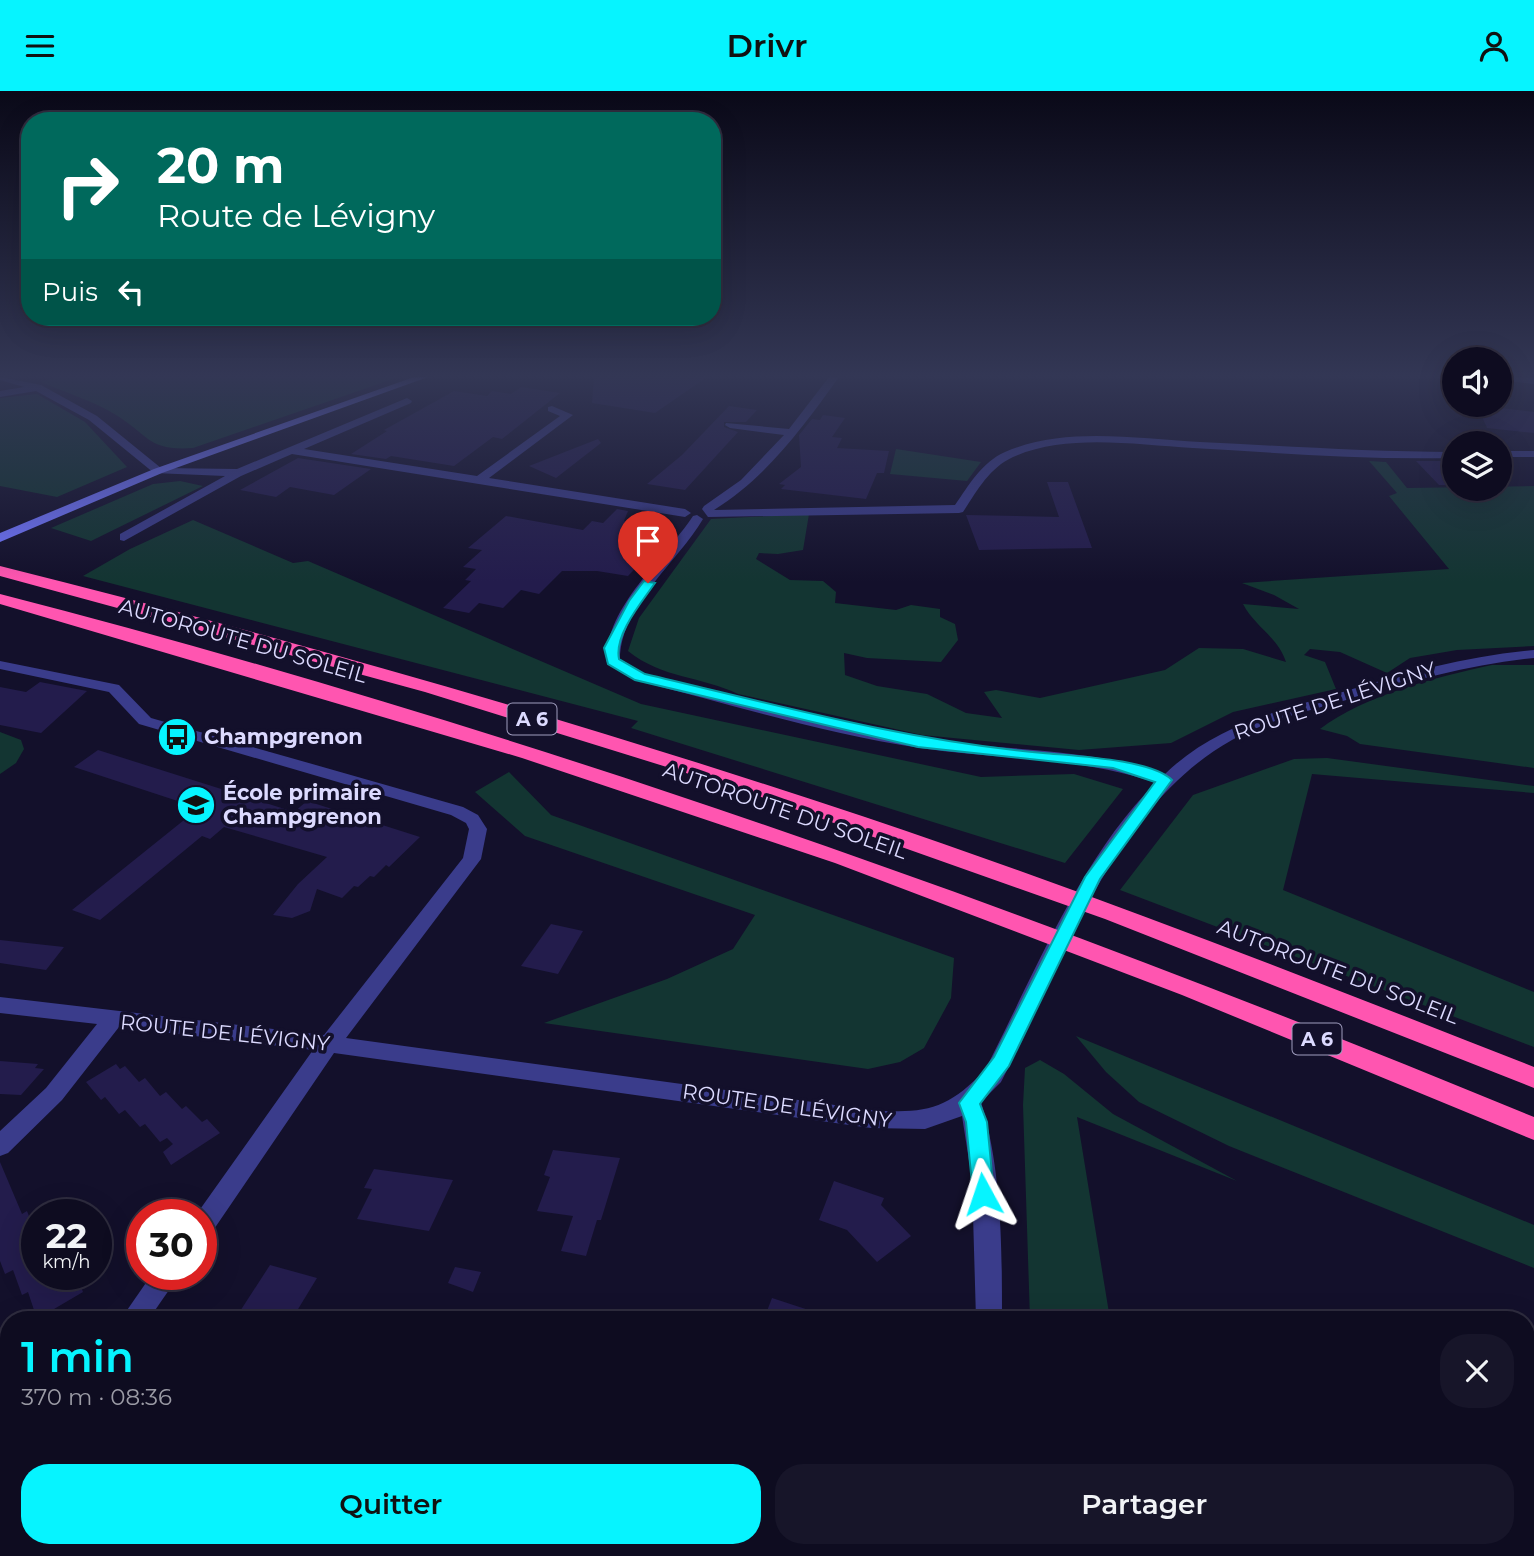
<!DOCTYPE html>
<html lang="fr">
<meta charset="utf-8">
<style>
:root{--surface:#0e0c20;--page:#171529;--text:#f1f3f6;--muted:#9b9ba5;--line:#2e2c3e;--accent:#06f4ff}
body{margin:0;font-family:Montserrat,sans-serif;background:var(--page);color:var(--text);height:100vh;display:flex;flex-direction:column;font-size:26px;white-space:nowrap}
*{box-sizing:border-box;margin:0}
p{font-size:23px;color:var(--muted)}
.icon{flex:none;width:38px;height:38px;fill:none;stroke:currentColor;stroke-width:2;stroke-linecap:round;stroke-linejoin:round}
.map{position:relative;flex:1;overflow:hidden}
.drawer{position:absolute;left:0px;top:1220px;width:1535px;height:247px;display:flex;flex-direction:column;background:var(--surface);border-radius:28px 28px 0 0;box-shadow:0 7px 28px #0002,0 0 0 2px var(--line)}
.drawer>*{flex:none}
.banner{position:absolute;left:21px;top:21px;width:700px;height:214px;border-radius:28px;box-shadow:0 7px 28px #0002,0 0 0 2px var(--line);background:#00695c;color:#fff;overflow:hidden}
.tools{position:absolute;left:1442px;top:256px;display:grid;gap:14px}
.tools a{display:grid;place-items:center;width:70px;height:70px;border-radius:50%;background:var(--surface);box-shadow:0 7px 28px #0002,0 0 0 2px var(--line);font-size:35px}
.speed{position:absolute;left:21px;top:1108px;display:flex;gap:14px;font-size:35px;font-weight:700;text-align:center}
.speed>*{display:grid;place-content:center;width:91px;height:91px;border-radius:50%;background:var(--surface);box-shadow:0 7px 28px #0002,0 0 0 2px var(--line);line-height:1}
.speed small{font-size:18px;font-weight:400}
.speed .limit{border:10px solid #d22;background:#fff;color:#111}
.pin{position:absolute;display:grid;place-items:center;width:60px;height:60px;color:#fff;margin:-72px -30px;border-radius:50% 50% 50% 0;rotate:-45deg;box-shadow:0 0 7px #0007}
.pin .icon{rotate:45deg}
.me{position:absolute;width:77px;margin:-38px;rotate:355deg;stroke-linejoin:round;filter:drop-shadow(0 0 5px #0008)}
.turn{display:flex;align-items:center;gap:24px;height:147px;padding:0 21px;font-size:32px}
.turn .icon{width:91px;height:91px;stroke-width:2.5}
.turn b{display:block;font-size:49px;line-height:60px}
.then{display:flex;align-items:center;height:66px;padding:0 21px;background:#0003;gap:14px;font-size:26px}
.round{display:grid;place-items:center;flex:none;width:74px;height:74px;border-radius:28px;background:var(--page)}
.summary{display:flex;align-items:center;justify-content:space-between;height:119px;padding:0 21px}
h1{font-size:42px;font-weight:600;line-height:52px;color:var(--accent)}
.primary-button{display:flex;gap:14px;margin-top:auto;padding:14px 21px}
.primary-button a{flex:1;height:80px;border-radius:28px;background:var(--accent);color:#111;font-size:28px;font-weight:600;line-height:80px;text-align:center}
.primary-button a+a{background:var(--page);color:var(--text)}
header{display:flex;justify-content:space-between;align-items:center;height:91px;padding:0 21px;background:var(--accent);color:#111;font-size:32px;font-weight:600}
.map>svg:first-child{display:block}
</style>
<header><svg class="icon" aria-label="menu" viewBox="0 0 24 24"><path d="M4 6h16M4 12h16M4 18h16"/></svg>Drivr<svg class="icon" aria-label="person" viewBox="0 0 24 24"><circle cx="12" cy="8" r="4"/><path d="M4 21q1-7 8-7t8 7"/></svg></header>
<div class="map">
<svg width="1534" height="1465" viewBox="0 0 1534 1465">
<rect width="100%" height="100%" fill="#13102b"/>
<!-- green -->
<g fill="#133532">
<path d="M56,286h343l-206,71c-45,3 -43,-12 -77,-33 -22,-14 -50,-22 -75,-33z"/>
<path d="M37,303l48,28 42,45 -70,30 -57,-11v-88z"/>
<path d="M896,358l85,13 -14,19 -77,-7z"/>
<path d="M1369,370l17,1 21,26 127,-2v160l-77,4 -47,8 -23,15 -47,-21 -30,-3 -6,6 21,7 11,27 -103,23 -62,31 -92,7 -157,-15 -184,-41c-37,-18 -75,-15 -110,-43l11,-33 72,-99 98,-5 -6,36 -25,4 -19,-1 -3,6 34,21 33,1 13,11 -1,11 61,7 15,-5 29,4v8l15,7 3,16 -17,22 -74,-4 -23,-5 1,22 32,11 50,8 39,19 36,5 -18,-26 12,-2 44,8 125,-28 34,-22 44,1 43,13c-8,-25 -31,-35 -43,-58l56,5 -25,-14 -32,-12 207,-14 -60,-73 8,-3z"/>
<path d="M180,390l23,5 -112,55 -40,-13 102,-44z"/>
<path d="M193,429l100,43 15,-2 333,143 340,73 93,-3 49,15 -58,74 -434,-135 7,-7 -555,-145 47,-27z"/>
<path d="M1492,574h42v103l-174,-24 -13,-8 -27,-7c45,-34 117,-52 172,-64z"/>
<path d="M0,641l21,8 3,9 -8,14 -16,11z"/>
<path d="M1327,667l207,28v7l-222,-19 -29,116 251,102v55l-414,-157 73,-95 101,-36z"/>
<path d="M509,681l42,43 403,143 -3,40 -27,50 -24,14 -32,7 -324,-46 123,-44 66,-30 22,-34 -230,-79 -50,-44z"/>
<path d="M1076,945l458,189v43l-305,-122 -90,-44 -33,-30z"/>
<path d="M1040,969l24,14 49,40 124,67 -160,-64 33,202h-80l-7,-214 2,-37z"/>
</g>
<!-- building -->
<g fill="#231c4c">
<path d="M594,286h113l-52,36 -63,-10z"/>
<path d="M521,296l39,6 -58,46 -9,-2 -39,29 -63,-10 -5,3 -35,-5 36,-23 -3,-1 70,-39 33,5 5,-5 19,3z"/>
<path d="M1477,314l57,7v21l-47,-5z"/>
<path d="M729,315l28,4 -11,12h-22v5l14,5 -53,58 -38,-6 35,-29z"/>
<path d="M823,324l22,3 -13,19 10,1 -5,10 52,3 -5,22h-7l-11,26 -85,-10 4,-4 -6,-1 22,-17 -2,-32 13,-16 8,1z"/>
<path d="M598,348l3,4 -45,35 -27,-12z"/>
<path d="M298,367l73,11 -37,26 -44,-8 -14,10 -36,-7z"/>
<path d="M1416,370h38v24h-15z"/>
<path d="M1047,391h21l24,66 -113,2 -13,-35 93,2z"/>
<path d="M617,418l11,2 -4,10 48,9 -44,46 -31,-5h-35l-23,23 -18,-4 -18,18 -24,-5 -10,10 -26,-5 28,-27 -6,-1 11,-11 -13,-2 19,-17 -14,-2 38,-32 77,14 9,-9 11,2z"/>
<path d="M40,591l47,9 -46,42 -41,-8v-38l26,5z"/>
<path d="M98,659l196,62 13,-11 113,36 -31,30 -3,-2 -12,12 -4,-1 -12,11 -4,-1 -12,12 -25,-9 -7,22 -18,7 -19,-3 25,-31 29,-27 -103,-30 -14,12 -8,-3 -102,84 -28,-10 127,-102 -125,-41z"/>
<path d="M551,833l32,7 -25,43 -37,-8z"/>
<path d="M0,849l64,7 -18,23 -46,-7z"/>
<path d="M0,970l38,3 -3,4 9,1 -23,26 -21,-1z"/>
<path d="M116,973l4,5 5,-3 14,16 6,-4 15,18 6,-4 16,17 4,-3 16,16 5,-3 13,14 -49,32 -8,-13 10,-8 -6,-6 -7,4 -15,-18 -5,3 -15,-17 -6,4 -14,-17 -4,3 -15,-18z"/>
<path d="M553,1059l67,8 -19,62h-4l-11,36 -25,-5 12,-35 -36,-5 13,-34 -6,-2z"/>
<path d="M0,1071l22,52 5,-3 10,26v37h39l7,18 -46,27 -9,-27 -6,3 -9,-25 -8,4 -5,-13z"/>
<path d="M374,1078l79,11 -24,51 -72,-12 15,-30 -8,-1z"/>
<path d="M834,1090l50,17 -3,7 30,31 -34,26 -30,-32 -28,-10z"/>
<path d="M270,1174l47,13 -25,41h-57z"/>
<path d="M455,1176l26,5 -8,20 -25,-9z"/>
<path d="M772,1207l55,18 -1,3h-62z"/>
</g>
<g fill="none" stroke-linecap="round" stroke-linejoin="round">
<!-- street -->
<g fill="#3a3c8b" fill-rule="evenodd">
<path d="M0,286l41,8 56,31 64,52 76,1 170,-71 5,3 -1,2 -107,46 173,27 83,-60 -12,-5v-4l4,-1 21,9 -84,63 196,31 6,4 -6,4 -393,-63 -51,22 -117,65 -4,-1v-6l105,-58 -71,-3 -65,-53 -53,-29 -36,6v-6l24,-4 -24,-7z"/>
<path d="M829,286h10c-36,50 -72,100 -125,133l241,-5c14,-20 27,-43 50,-53 61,-26 131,-13 195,-10 84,4 169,10 254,10v6c-87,2 -174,-5 -261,-10 -58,-3 -125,-15 -180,9 -24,11 -36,34 -50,55l-4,1 -251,4 -6,-8 2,-3 37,-26 43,-45 -54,-7 -5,-3 1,-2 63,6z"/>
<path d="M1500,286l34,1v6l-34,-4z"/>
<rect x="1500" y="360" width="34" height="6"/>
<path d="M697,424l6,4c-26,44 -82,86 -83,140l25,15c92,23 183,51 277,65 81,12 164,8 243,35 50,-49 116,-64 181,-83 62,-19 123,-35 188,-41v8c-63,6 -121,23 -181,40 -40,12 -84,21 -121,42 -120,67 -171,226 -231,342l-20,20c21,69 21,146 21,217h-26l-4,-139 -10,-64 -37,13 -54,-1 -537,-75 -124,182 -9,3v-23h-5l117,-165 -194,-23 -57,73 -54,53 -8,3v-25l46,-43 51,-64 -97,-11v-16l324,38 139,-177 6,-29 -3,-6 -15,-8 -312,-91 -30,-32 -109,-23v-8l119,24 32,33 312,89 15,8 9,14 -6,30 -135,179 525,72c54,4 76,0 114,-40 48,-93 96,-214 171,-287 -77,-27 -157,-23 -236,-35 -97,-15 -191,-44 -285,-68l-29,-19c1,-56 57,-100 87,-145z"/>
<path d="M152,1183h28l-31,45h-28z"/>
<path d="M9,1397v38l-9,4v-39z"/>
<rect x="978" y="1458" width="30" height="7"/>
</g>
<!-- secondary -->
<path fill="#7175ff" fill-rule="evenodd" d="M414,286h14l-266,96 -162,69v-9l154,-64z"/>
<!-- highway -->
<g fill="#ff55b0" fill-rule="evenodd">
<path d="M0,475c291,73 580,156 865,251 226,76 448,163 669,250v21l-429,-169 -361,-128 -319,-99 -425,-116z"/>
<path d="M0,503c524,135 1034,317 1534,523v23l-352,-145 -347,-132 -313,-105 -522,-154z"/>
</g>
</g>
<!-- sky -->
<linearGradient id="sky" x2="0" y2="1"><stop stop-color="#0a0918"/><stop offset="0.58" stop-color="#333755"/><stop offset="1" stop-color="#333755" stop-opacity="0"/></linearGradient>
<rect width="1534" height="491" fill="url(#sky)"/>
<!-- route -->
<path fill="#06f4ff" stroke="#049fa6" stroke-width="2" d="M644,490l11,2c-14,20 -41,52 -36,76l26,15c132,31 262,67 398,79 30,3 108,6 129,27l-72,99 -91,187 -29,38 7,18 7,72 -3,7 -8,3 -7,-3 -3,-7 -7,-72 -7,-19 35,-46 91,-180 70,-95 -42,-14 -195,-21 -283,-67 -27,-16 -4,-16 25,-47z"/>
<!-- icons -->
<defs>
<g id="bus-disc" transform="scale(2.0125)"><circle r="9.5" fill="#06f4ff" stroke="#13102b"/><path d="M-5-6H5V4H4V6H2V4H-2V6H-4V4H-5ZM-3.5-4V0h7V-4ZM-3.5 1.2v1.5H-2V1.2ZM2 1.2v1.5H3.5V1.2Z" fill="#111"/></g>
<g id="school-disc" transform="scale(2.0125)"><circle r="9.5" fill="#06f4ff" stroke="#13102b"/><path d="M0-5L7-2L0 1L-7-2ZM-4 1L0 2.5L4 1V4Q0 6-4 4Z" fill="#111"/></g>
</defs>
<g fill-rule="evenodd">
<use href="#bus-disc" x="177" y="646"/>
<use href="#school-disc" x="196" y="714"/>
</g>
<g text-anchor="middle" stroke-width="7" stroke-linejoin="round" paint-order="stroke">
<!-- shield labels -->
<g fill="#13102b" stroke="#a09dbf" stroke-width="2">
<rect x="507.5" y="612.5" width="49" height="31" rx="5"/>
<rect x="1292.5" y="932.5" width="49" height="31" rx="5"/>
</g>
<g font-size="19" font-weight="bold" fill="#dcdaff">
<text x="532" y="635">A 6</text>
<text x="1317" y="955">A 6</text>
</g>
<!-- street labels -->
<g font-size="21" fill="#dcdaff" stroke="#13102b">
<text transform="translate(243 550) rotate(16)" y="7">AUTOROUTE DU SOLEIL</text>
<text transform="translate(1335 610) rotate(-18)" y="7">ROUTE DE LÉVIGNY</text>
<text transform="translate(785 720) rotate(19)" y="7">AUTOROUTE DU SOLEIL</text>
<text transform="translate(1338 881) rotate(21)" y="7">AUTOROUTE DU SOLEIL</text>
<text transform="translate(225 942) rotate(6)" y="7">ROUTE DE LÉVIGNY</text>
<text transform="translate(787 1015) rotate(8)" y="7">ROUTE DE LÉVIGNY</text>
</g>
<!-- poi labels -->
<g font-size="21" font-weight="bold" fill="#dcdaff" stroke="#13102b" text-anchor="start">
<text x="204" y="653">Champgrenon</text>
<text x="223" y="709">École primaire<tspan x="223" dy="24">Champgrenon</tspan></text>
</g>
</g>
</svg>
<div class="tools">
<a><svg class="icon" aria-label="sound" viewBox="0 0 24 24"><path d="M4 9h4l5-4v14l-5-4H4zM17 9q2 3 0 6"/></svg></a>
<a><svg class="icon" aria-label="layers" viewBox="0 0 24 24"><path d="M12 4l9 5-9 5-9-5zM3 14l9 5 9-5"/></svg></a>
</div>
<div class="speed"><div>22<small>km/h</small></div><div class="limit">30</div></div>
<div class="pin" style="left:648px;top:492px;background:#d93025"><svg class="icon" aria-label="arrive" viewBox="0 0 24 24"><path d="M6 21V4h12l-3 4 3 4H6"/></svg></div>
<svg class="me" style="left:983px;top:1103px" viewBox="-20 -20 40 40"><path d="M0-17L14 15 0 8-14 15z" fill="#06f4ff" stroke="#fff" stroke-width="4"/></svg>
<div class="banner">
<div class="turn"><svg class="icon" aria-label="right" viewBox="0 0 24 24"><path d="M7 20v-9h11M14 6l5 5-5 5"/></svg><div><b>20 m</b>Route de Lévigny</div></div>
<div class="then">Puis<svg class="icon" aria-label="left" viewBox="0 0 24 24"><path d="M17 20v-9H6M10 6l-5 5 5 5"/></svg></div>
</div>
<section class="drawer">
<div class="summary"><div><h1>1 min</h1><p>370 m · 08:36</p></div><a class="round"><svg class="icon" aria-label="close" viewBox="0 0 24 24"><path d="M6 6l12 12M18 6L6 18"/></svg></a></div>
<div class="primary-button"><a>Quitter</a><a>Partager</a></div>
</section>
</div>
